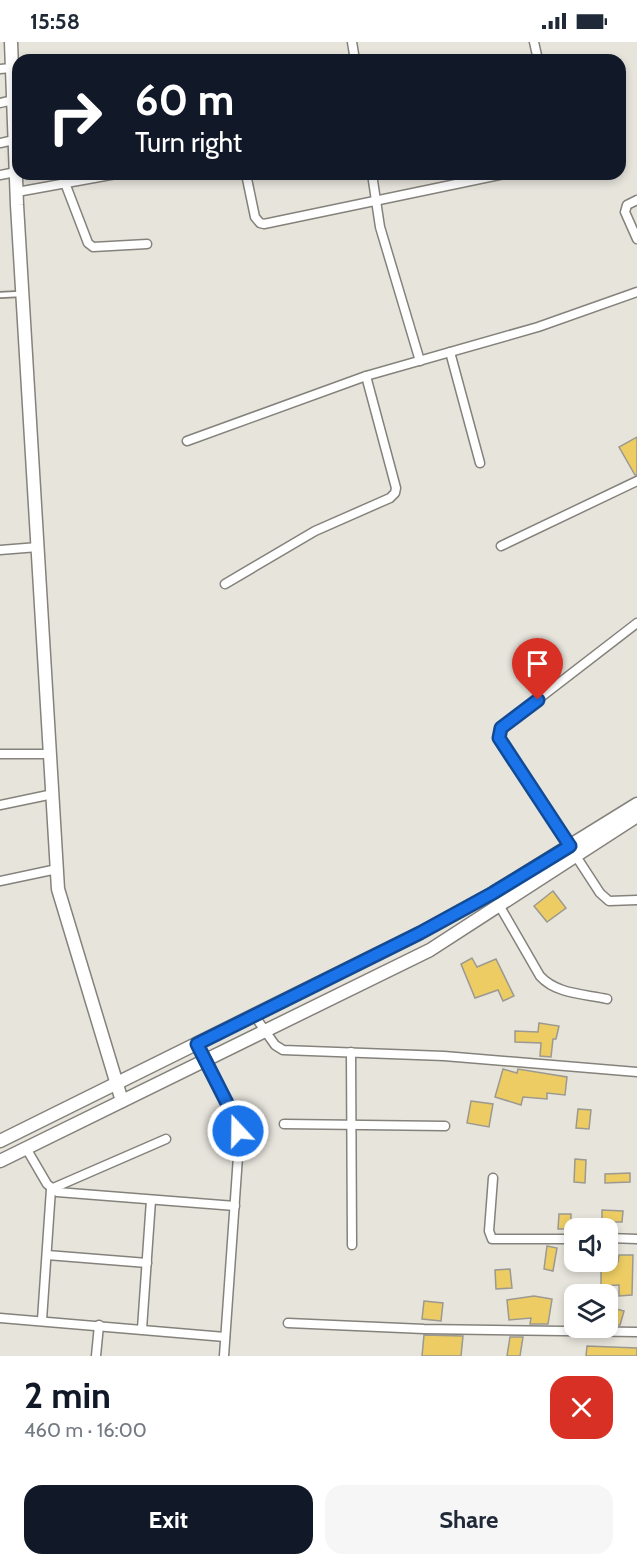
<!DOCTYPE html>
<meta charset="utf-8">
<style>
:root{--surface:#fff;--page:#f6f6f7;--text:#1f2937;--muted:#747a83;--accent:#111827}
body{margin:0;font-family:Cabin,sans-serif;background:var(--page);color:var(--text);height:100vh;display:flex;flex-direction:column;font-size:22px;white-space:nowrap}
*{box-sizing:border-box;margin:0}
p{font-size:20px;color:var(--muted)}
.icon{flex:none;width:33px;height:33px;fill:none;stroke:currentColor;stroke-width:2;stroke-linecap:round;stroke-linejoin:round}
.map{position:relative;height:1314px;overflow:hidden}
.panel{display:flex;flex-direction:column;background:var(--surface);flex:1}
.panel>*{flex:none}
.guide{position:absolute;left:12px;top:12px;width:614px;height:126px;border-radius:18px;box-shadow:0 3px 9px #0003;background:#111827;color:#fff;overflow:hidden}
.fabs{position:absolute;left:564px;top:1176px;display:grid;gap:12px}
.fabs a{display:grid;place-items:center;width:54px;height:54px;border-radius:12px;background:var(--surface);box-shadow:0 3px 9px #0003;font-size:30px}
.pin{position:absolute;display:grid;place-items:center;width:51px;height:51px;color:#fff;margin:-62px -26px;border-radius:50% 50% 50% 0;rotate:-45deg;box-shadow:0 0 6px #0007}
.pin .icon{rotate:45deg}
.me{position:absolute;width:66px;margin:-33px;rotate:339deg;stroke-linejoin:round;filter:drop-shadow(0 0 4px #0008)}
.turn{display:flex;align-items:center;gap:21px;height:126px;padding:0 24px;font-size:27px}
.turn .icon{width:78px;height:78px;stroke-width:2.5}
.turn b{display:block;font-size:42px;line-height:51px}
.round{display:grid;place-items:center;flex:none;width:63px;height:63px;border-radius:18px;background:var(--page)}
.overview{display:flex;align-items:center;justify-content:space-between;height:102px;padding:0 24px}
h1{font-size:36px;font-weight:700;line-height:45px;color:var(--accent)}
.action{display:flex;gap:12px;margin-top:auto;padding:12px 24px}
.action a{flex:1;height:69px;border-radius:18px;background:var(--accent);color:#fff;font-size:24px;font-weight:700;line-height:69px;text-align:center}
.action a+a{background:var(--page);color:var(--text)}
.status{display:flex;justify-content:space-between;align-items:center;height:42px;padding:0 30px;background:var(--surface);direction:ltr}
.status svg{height:16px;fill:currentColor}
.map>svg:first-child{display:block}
</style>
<div class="status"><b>15:58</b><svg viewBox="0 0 49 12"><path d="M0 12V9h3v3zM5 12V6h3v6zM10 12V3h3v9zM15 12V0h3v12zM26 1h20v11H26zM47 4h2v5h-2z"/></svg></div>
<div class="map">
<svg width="637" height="1314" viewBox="0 0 637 1314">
<rect width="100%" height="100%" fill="#e7e4dc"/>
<!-- building -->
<g fill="#eccc63" stroke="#9b9991" stroke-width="1.5">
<path d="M637,395v38h-2l-16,-28z"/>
<path d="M553,849l13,17 -19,14 -13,-16z"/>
<path d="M472,916l5,9 19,-8 18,37 -11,5 -5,-11 -23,8 -14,-34z"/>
<path d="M539,981l20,3 -3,13h-3l-2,18 -11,-1 1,-13 -26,-1v-11l23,1z"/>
<path d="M503,1027l14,4 1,-4 49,8 -2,18 -18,-2v6l-24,-2 -2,8 -26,-8z"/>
<path d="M471,1059l22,3 -4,23 -22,-4z"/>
<path d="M578,1067l13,1 -2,19 -13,-1z"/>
<path d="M575,1117l11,1 -1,23 -11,-1z"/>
<path d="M630,1131v9l-25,1v-9z"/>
<path d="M602,1168l21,1 -1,11h-20z"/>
<path d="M559,1172h12v15h-13z"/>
<path d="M547,1204l10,2 -4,23 -9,-2z"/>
<path d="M619,1213h14l-1,40 -13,1v-11l-18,1v-24h17z"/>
<path d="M510,1227l2,19 -16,1 -1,-19z"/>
<path d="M534,1254l18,3 -4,25h-18l1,-6 -22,2 -2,-20z"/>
<path d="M424,1259l19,2 -2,18 -19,-2z"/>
<path d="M609,1265l15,4 -4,14h-12z"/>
<path d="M424,1293l39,1 -2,20h-39z"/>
<path d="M510,1295h13l-3,19h-13z"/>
<path d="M587,1304l50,2v8h-51z"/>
</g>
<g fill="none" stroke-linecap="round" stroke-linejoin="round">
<!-- lane casing -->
<g stroke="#84827b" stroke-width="8">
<path id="lane" d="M0,253l20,-1"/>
</g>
<!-- street casing -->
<g stroke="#84827b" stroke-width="11">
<g id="street">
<path d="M352,0l3,18"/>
<path d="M534,0l4,18"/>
<path d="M0,27l11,-1"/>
<path d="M0,61l13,-3"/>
<path d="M0,101l14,-3"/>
<path d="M246,132l9,43 5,6 4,1 240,-50"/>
<path d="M372,132l8,53 40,134"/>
<path d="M0,133l16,-3"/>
<path d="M65,141l23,60 5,4 54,-3"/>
<path d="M17,150l99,-18"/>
<path d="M637,158l-10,5 -2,7 12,27"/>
<path d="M450,310l30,111"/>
<path d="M187,399l179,-65 172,-49 99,-35"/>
<path d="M501,504l136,-65"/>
<path d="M0,508l38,-3"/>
<path d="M225,542l90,-53 75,-33 5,-5 1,-5 -30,-112"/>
<path d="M637,581l-131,101 -5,4 -2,10 101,155 9,8 28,-1"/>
<path d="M0,712h50"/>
<path d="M0,763l53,-11"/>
<path d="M0,839l57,-12"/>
<path d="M499,863l41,71c16,18 44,18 67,23"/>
<path d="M254,973l21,30 8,5 161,6 193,16"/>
<path d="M197,1002l35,69 7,29 -15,214"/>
<path d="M351,1010l1,193"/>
<path d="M284,1082l161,2"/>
<path d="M26,1106l21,36 10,8 178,14"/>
<path d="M493,1136l-4,53 3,8h82"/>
<path d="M608,1196l29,1"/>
<path d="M47,1213l100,8"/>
<path d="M0,1276l225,19"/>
<path d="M42,1278l9,-131 115,-50"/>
<path d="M288,1281l136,6 213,3"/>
<path d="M142,1287l9,-129"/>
<path d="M96,1314l3,-31"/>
</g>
</g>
<!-- secondary casing -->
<g stroke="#84827b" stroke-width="15">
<g id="secondary">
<path d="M11,0l6,163 41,684 64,212"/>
<path d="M0,1099l420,-208 73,-40 144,-89"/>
<path d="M0,1119l430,-211 207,-134"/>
</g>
</g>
<!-- lane -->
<use href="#lane" stroke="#fff" stroke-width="4.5"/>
<!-- street -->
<use href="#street" stroke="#fff" stroke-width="8"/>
<!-- secondary -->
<use href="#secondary" stroke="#fff" stroke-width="12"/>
</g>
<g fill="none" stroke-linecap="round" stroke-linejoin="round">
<!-- route casing -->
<g stroke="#114b97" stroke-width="15">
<path id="route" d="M238,1089l-6,-18 -35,-69 223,-111 73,-40 77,-47 -71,-108 2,-10 37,-28"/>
</g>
<!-- route -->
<use href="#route" stroke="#1a73e8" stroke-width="10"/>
</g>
</svg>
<div class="fabs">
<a><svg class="icon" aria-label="sound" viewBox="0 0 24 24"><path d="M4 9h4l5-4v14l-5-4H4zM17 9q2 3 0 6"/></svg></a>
<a><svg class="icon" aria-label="layers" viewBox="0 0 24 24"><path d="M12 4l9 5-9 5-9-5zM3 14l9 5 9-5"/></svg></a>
</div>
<div class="pin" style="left:538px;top:658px;background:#d93025"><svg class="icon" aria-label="arrive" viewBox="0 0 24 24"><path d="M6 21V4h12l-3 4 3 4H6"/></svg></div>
<svg class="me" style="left:238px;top:1089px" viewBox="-20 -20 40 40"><circle r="17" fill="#1a73e8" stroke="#fff" stroke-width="3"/><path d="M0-11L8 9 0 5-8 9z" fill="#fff"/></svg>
<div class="guide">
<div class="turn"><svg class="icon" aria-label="right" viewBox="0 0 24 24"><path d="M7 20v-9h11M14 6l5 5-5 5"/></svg><div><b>60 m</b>Turn right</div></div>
</div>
</div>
<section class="panel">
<div class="overview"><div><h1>2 min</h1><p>460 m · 16:00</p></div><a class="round" style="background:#d93025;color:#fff"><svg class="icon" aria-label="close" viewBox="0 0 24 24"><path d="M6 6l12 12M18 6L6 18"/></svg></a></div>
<div class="action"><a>Exit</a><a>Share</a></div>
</section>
